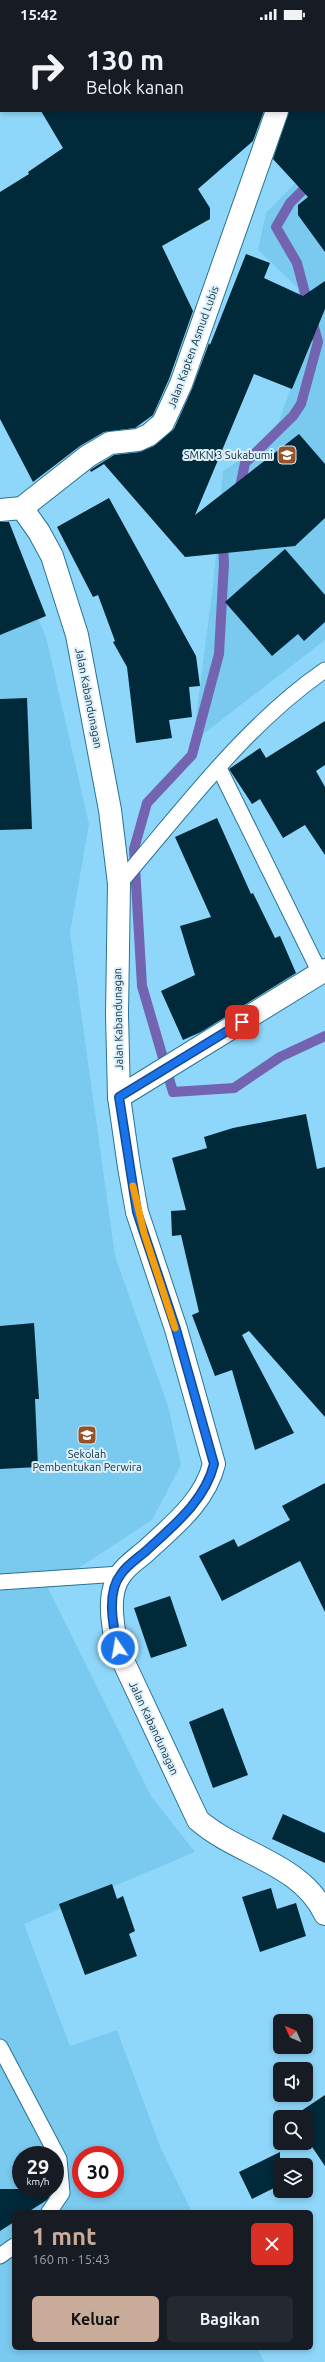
<!DOCTYPE html>
<html lang="id">
<meta charset="utf-8">
<style>
:root{--surface:#171b24;--page:#242831;--text:#f1f3f6;--muted:#9ea1a6;--accent:#c8ab99}
body{margin:0;font-family:Ubuntu,sans-serif;background:var(--page);color:var(--text);height:100vh;display:flex;flex-direction:column;font-size:15px;white-space:nowrap}
*{box-sizing:border-box;margin:0}
p{font-size:13px;color:var(--muted)}
.icon{flex:none;width:22px;height:22px;fill:none;stroke:currentColor;stroke-width:2;stroke-linecap:round;stroke-linejoin:round}
.map{position:relative;flex:1;overflow:hidden}
.sheet{position:absolute;left:12px;top:2182px;width:301px;height:140px;display:flex;flex-direction:column;background:var(--surface);border-radius:6px;box-shadow:0 2px 6px #0003}
.sheet>*{flex:none}
.banner{position:absolute;left:0px;top:0px;width:325px;height:84px;box-shadow:0 2px 6px #0003;background:#171b24;color:var(--text);overflow:hidden}
.needle{width:26px;rotate:315deg}
.tools{position:absolute;left:273px;top:1986px;display:grid;gap:8px}
.tools a{display:grid;place-items:center;width:40px;height:40px;border-radius:6px;background:var(--surface);box-shadow:0 2px 6px #0003;font-size:20px}
.speed{position:absolute;left:12px;top:2118px;display:flex;gap:8px;font-size:20px;font-weight:700;text-align:center}
.speed>*{display:grid;place-content:center;width:52px;height:52px;border-radius:50%;background:var(--surface);box-shadow:0 2px 6px #0003;line-height:1}
.speed small{font-size:10px;font-weight:400}
.speed .limit{border:6px solid #d22;background:#fff;color:#111}
.pin{position:absolute;display:grid;place-items:center;width:34px;height:34px;color:#fff;margin:-17px;border-radius:8px;box-shadow:0 2px 6px #0006}
.me{position:absolute;width:44px;margin:-22px;rotate:348deg;stroke-linejoin:round;filter:drop-shadow(0 0 3px #0008)}
.turn{display:flex;align-items:center;gap:14px;height:84px;padding:0 20px;font-size:18px}
.turn .icon{width:52px;height:52px;stroke-width:2.5}
.turn b{display:block;font-size:28px;line-height:34px}
.round{display:grid;place-items:center;flex:none;width:42px;height:42px;border-radius:6px;background:var(--page)}
.overview{display:flex;align-items:center;justify-content:space-between;height:68px;padding:0 20px}
h1{font-size:24px;font-weight:700;line-height:30px;color:var(--accent)}
.primary-button{display:flex;gap:8px;margin-top:auto;padding:8px 20px}
.primary-button a{flex:1;height:46px;border-radius:6px;background:var(--accent);color:#111;font-size:16px;font-weight:700;line-height:46px;text-align:center}
.primary-button a+a{background:var(--page);color:var(--text)}
.status{display:flex;justify-content:space-between;align-items:center;height:28px;padding:0 20px;background:var(--surface);direction:ltr}
.status svg{height:11px;fill:currentColor}
.map>svg:first-child{display:block}
</style>
<div class="status"><b>15:42</b><svg viewBox="0 0 49 12"><path d="M0 12V9h3v3zM5 12V6h3v6zM10 12V3h3v9zM15 12V0h3v12zM26 1h20v11H26zM47 4h2v5h-2z"/></svg></div>
<div class="map">
<svg width="325" height="2334" viewBox="0 0 325 2334">
<rect width="100%" height="100%" fill="#8fd7fa"/>
<!-- built -->
<g fill="#7ac9ef" fill-rule="evenodd">
<path d="M325,125v487l-132,102 21,-165 9,-106 50,-33 30,-85 -5,-65 -40,-38 8,-37z"/>
<path d="M0,511l4,1 42,97 43,187 -19,109 45,323 53,150 13,59 -29,55 -104,68 103,208 44,56 -171,72 46,122 47,-16 44,119 31,63h-178v136h243l7,14h-264zM21,2127h34v34h-34zM81,2127h34v34h-34z"/>
</g>
<g fill="none" stroke-linecap="round" stroke-linejoin="round">
<!-- stream -->
<g stroke="#7264b0" stroke-width="10">
<path d="M239,464l6,-29 48,-47 8,-12 17,-62 -21,-79 -21,-36 14,-24 35,-35"/>
<path d="M225,512l-2,6 1,17 -5,91 -27,101 -45,48 -13,46 8,137 31,106 61,-4 46,-31 45,-21"/>
</g>
</g>
<!-- building -->
<g fill="#002939">
<path d="M41,83h223l-11,30 -55,48 12,19v11l-48,27 31,65 -24,68 -16,36 -18,13 -31,4 -24,14 -47,36 -33,-63v-227l29,-18 -1,-2 35,-24z"/>
<path d="M289,83h36v141l-27,-37v-10l10,-8 -35,-38z"/>
<path d="M246,226l24,9 -6,15 39,18 22,-15v28l-33,80 -38,-15 -59,141 104,-81 26,30v54l-30,28 -110,11 -81,-93 -13,8 -1,-2 24,-15 26,-3 14,-6 20,-17 18,-40 17,-46 1,2z"/>
<path d="M109,470l87,158 4,30 -11,1 3,30 -23,3 3,18 -36,5 -9,-76 -14,-25 2,-1 -17,-46 -5,2 -36,-70z"/>
<path d="M0,494h9l37,94 -46,19z"/>
<path d="M285,521l40,46v27l-21,19 -6,-7 -26,22 -47,-54z"/>
<path d="M27,670l5,131 -32,1v-131z"/>
<path d="M325,693v44l-9,6 9,16v68l-20,-30 -22,13 -23,-39 -8,5 -23,-35 31,-21 6,10z"/>
<path d="M217,790l34,76 2,-1 22,45 5,-2 16,37 -95,59 -18,8 -22,-49 34,-16 -15,-49 31,-9 -36,-80z"/>
<path d="M306,1086l11,55 8,-2v250l-76,-86 -7,4 52,98 -39,17 -23,-80 -17,6 -23,-61 7,-3 -18,-77 -9,1 -1,-25 15,-1 -14,-52 35,-10 -3,-11 29,-9z"/>
<path d="M34,1295l5,76h-4l3,68 -38,2v-143z"/>
<path d="M325,1455v129l-25,-51 -78,40 -23,-45 35,-17 4,8 52,-27 -8,-14z"/>
<path d="M170,1568l17,50 -36,12 -17,-50z"/>
<path d="M223,1680l25,67 -35,13 -24,-66z"/>
<path d="M283,1786l42,19v30l-53,-24z"/>
<path d="M112,1856l5,15 6,-3 12,35 -6,3 8,22 -52,19 -26,-71z"/>
<path d="M271,1860l6,21 19,-6 10,33 -46,16 -18,-55z"/>
<path d="M325,2067v71l-19,-28v-21h-14z"/>
<path d="M280,2124v33l-28,14 -13,-27z"/>
<path d="M0,2161h53v2l-6,9 -19,12h-14v10l-14,9z"/>
</g>
<g fill="none" stroke-linecap="round" stroke-linejoin="round">
<!-- service casing -->
<g stroke="#297393" stroke-width="17">
<g id="service">
<path d="M219,740l101,205"/>
<path d="M119,856c63,-73 126,-159 206,-214"/>
<path d="M0,1554l120,-8"/>
<path d="M0,2019l59,112 3,34 -13,19"/>
<path d="M0,2228l14,-10"/>
</g>
</g>
<!-- minor casing -->
<g stroke="#297393" stroke-width="24">
<g id="minor">
<path d="M320,1v-1"/>
<path d="M22,480l17,24 13,24 25,79 33,175 9,74 -2,130 2,83 10,70 8,45 39,117 38,135c-9,37 -41,62 -68,87 -8,7 -19,14 -25,23 -15,19 -8,52 -4,74l81,172c40,35 103,43 127,94"/>
<path d="M22,480l66,-52 22,-13 28,-3 11,-5 14,-12 18,-39 96,-273"/>
<path d="M0,482l22,-2"/>
<path d="M119,1069l206,-127"/>
</g>
</g>
<!-- service -->
<use href="#service" stroke="#fff" stroke-width="15"/>
<!-- minor -->
<use href="#minor" stroke="#fff" stroke-width="22"/>
</g>
<g fill="none" stroke-linecap="round" stroke-linejoin="round">
<!-- route casing -->
<g stroke="#114b97" stroke-width="10">
<path id="route" d="M118,1620c-5,-22 -12,-55 3,-74 6,-9 17,-16 25,-23 27,-25 59,-50 68,-87l-38,-135 -39,-117 -18,-115 123,-75"/>
</g>
<!-- route -->
<use href="#route" stroke="#1a73e8" stroke-width="7"/>
<!-- slow -->
<path stroke="#f59e0b" stroke-width="7" d="M133,1158l11,47 31,95"/>
</g>
<!-- icons -->
<defs>
<g id="school-square" transform="scale(1)"><rect x="-9" y="-9" width="18" height="18" rx="4" fill="#975227" stroke="#dcf0fb"/><path d="M0-5L7-2L0 1L-7-2ZM-4 1L0 2.5L4 1V4Q0 6-4 4Z" fill="#fff"/></g>
<g id="university-square" transform="scale(1)"><rect x="-9" y="-9" width="18" height="18" rx="4" fill="#975227" stroke="#dcf0fb"/><path d="M0-5L7-2L0 1L-7-2ZM-4 1L0 2.5L4 1V4Q0 6-4 4Z" fill="#fff"/></g>
</defs>
<g fill-rule="evenodd">
<use href="#school-square" x="287" y="427"/>
<use href="#university-square" x="87" y="1407"/>
</g>
<g text-anchor="middle" stroke-width="4" stroke-linejoin="round" paint-order="stroke">
<!-- street labels -->
<g font-size="11" fill="#0e2c3a" stroke="#dcf0fb">
<text transform="translate(193 319) rotate(-70)" y="4">Jalan Kapten Asmud Lubis</text>
<text transform="translate(89 670) rotate(79)" y="4">Jalan Kabandunagan</text>
<text transform="translate(118 991) rotate(-91)" y="4">Jalan Kabandunagan</text>
<text transform="translate(154 1700) rotate(65)" y="4">Jalan Kabandunagan</text>
</g>
<!-- poi labels -->
<g font-size="11" fill="#0e2c3a" stroke="#dcf0fb" text-anchor="end">
<text x="273" y="431">SMKN 3 Sukabumi</text>
<text x="87" y="1430" text-anchor="middle">Sekolah<tspan x="87" dy="13">Pembentukan Perwira</tspan></text>
</g>
</g>
</svg>
<div class="tools">
<a><svg class="needle" viewBox="-14 -14 28 28"><path d="M0-13l5 13h-10z" fill="#e53935"/><path d="M0 13l5-13h-10z" fill="#9ea1a6"/></svg></a>
<a><svg class="icon" aria-label="sound" viewBox="0 0 24 24"><path d="M4 9h4l5-4v14l-5-4H4zM17 9q2 3 0 6"/></svg></a>
<a><svg class="icon" aria-label="search" viewBox="0 0 24 24"><circle cx="10" cy="10" r="6"/><path d="M15 15l6 6"/></svg></a>
<a><svg class="icon" aria-label="layers" viewBox="0 0 24 24"><path d="M12 4l9 5-9 5-9-5zM3 14l9 5 9-5"/></svg></a>
</div>
<div class="speed"><div>29<small>km/h</small></div><div class="limit">30</div></div>
<div class="pin" style="left:242px;top:994px;background:#d93025"><svg class="icon" aria-label="arrive" viewBox="0 0 24 24"><path d="M6 21V4h12l-3 4 3 4H6"/></svg></div>
<svg class="me" style="left:118px;top:1620px" viewBox="-20 -20 40 40"><circle r="17" fill="#1a73e8" stroke="#fff" stroke-width="3"/><path d="M0-11L8 9 0 5-8 9z" fill="#fff"/></svg>
<div class="banner">
<div class="turn"><svg class="icon" aria-label="right" viewBox="0 0 24 24"><path d="M7 20v-9h11M14 6l5 5-5 5"/></svg><div><b>130 m</b>Belok kanan</div></div>
</div>
<section class="sheet">
<div class="overview"><div><h1>1 mnt</h1><p>160 m · 15:43</p></div><a class="round" style="background:#d93025;color:#fff"><svg class="icon" aria-label="close" viewBox="0 0 24 24"><path d="M6 6l12 12M18 6L6 18"/></svg></a></div>
<div class="primary-button"><a>Keluar</a><a>Bagikan</a></div>
</section>
</div>
